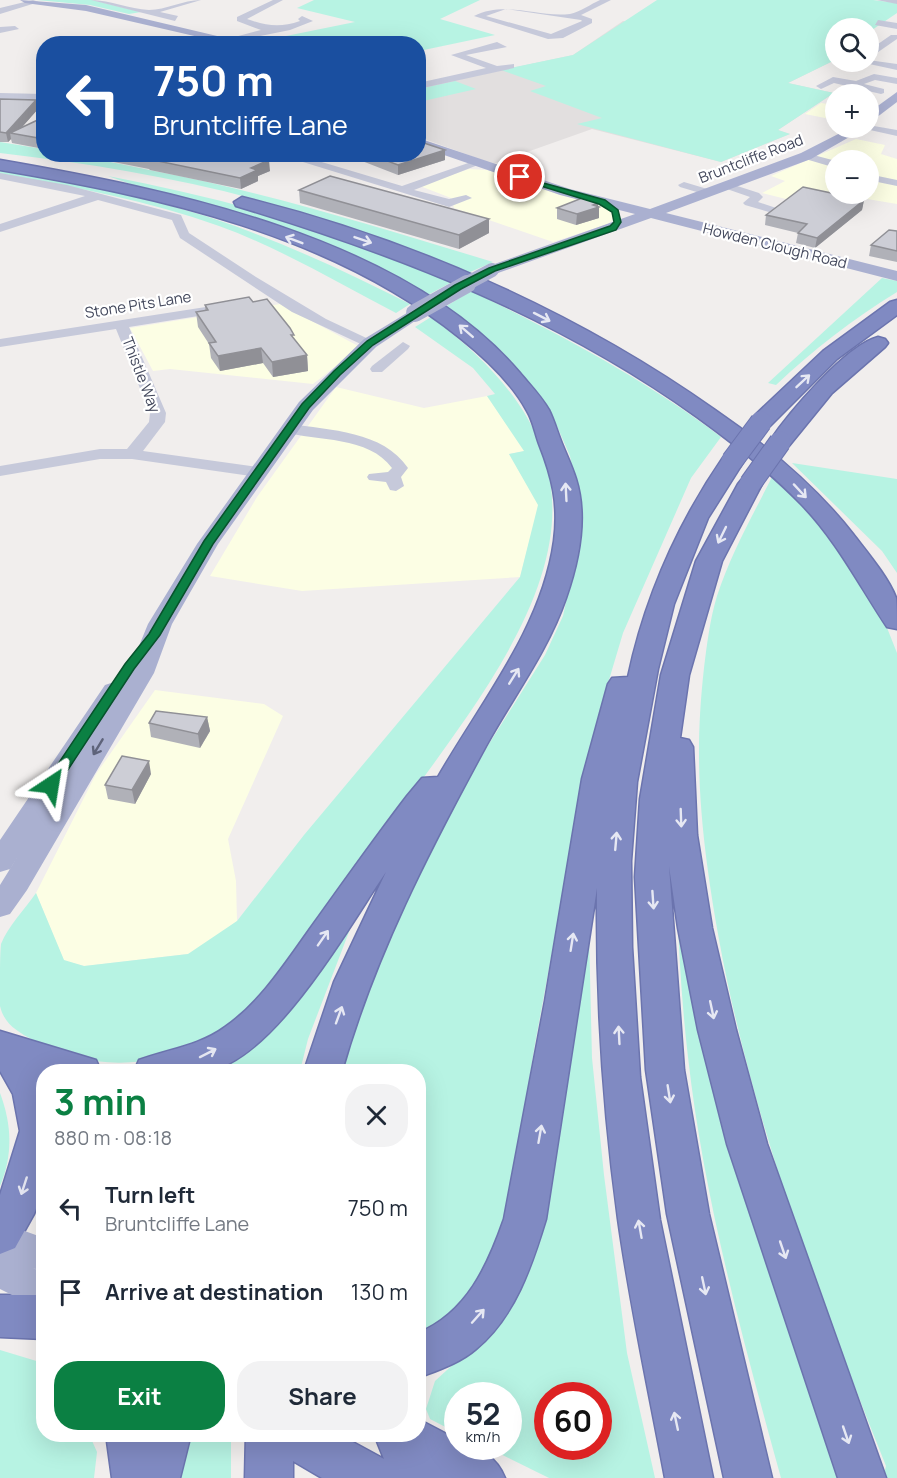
<!DOCTYPE html>
<meta charset="utf-8">
<style>
:root{--surface:#fff;--page:#f2f2f3;--text:#1f2937;--muted:#747a83;--accent:#0b8043}
body{margin:0;font-family:Manrope,sans-serif;background:var(--page);color:var(--text);height:100vh;display:flex;flex-direction:column;font-size:22px;white-space:nowrap}
*{box-sizing:border-box;margin:0}
p{font-size:20px;color:var(--muted)}
.icon{flex:none;width:33px;height:33px;fill:none;stroke:currentColor;stroke-width:2;stroke-linecap:round;stroke-linejoin:round}
.map{position:relative;flex:1;overflow:hidden}
.sheet{position:absolute;left:36px;top:1064px;width:390px;height:378px;display:flex;flex-direction:column;background:var(--surface);border-radius:24px;box-shadow:0 6px 24px #0002}
.sheet>*{flex:none}
.guide{position:absolute;left:36px;top:36px;width:390px;height:126px;border-radius:24px;box-shadow:0 6px 24px #0002;background:#1a4fa0;color:#fff;overflow:hidden}
.tools{position:absolute;left:825px;top:18px;display:grid;gap:12px}
.tools a{display:grid;place-items:center;width:54px;height:54px;border-radius:50%;background:var(--surface);box-shadow:0 6px 24px #0002;font-size:30px}
.speed{position:absolute;left:444px;top:1382px;display:flex;gap:12px;font-size:30px;font-weight:700;text-align:center}
.speed>*{display:grid;place-content:center;width:78px;height:78px;border-radius:50%;background:var(--surface);box-shadow:0 6px 24px #0002;line-height:1}
.speed small{font-size:15px;font-weight:400}
.speed .limit{border:9px solid #d22;background:#fff;color:#111}
.pin{position:absolute;display:grid;place-items:center;width:51px;height:51px;color:#fff;margin:-26px;border:3px solid #fff;border-radius:50%;box-shadow:0 2px 6px #0007}
.me{position:absolute;width:66px;margin:-33px;rotate:33deg;stroke-linejoin:round;filter:drop-shadow(0 0 4px #0008)}
.turn{display:flex;align-items:center;gap:21px;height:126px;padding:0 18px;font-size:27px}
.turn .icon{width:78px;height:78px;stroke-width:2.5}
.turn b{display:block;font-size:42px;line-height:51px}
.round{display:grid;place-items:center;flex:none;width:63px;height:63px;border-radius:24px;background:var(--page)}
.headline{display:flex;align-items:center;justify-content:space-between;height:102px;padding:0 18px}
h1{font-size:36px;font-weight:700;line-height:45px;color:var(--accent)}
.cta{display:flex;gap:12px;margin-top:auto;padding:12px 18px}
.cta a{flex:1;height:69px;border-radius:24px;background:var(--accent);color:#fff;font-size:24px;font-weight:700;line-height:69px;text-align:center}
.cta a+a{background:var(--page);color:var(--text)}
ul{padding:0;list-style:none}
li{display:flex;align-items:center;gap:18px;height:84px;padding:0 18px}
li div{flex:1}
li b{display:block;font-size:22px}
li em{font-style:normal}
.map>svg:first-child{display:block}
</style>
<div class="map">
<svg width="897" height="1478" viewBox="0 0 897 1478">
<rect width="100%" height="100%" fill="#f1eeed"/>
<!-- commercial -->
<g fill="#fcfee4" fill-rule="evenodd">
<path d="M821,103l14,2v15l-30,-6z"/>
<path d="M856,139l29,6 -4,9 16,5v45l-54,-9 -9,7 -44,-2 -28,-7 23,-12 -14,-5zM836,160h32v34h-32z"/>
<path d="M469,169l18,1 108,34 13,5 6,9 -6,6 -55,18 -99,-34 -3,-10 -31,-12z"/>
<path d="M280,304l80,43 -47,37 -143,-15 -17,2 -23,-43z"/>
<path d="M336,387l88,21 63,-12 38,55 -16,3 30,51 -19,72 -218,14 -92,-15 47,-79z"/>
<path d="M155,690l109,14 19,12 -55,123 8,42 1,40 -33,25 -16,8 -103,12 -21,-5 -28,-68 60,-119z"/>
</g>
<!-- education -->
<path fill="#e2dfdf" d="M623,21l212,39 -47,23 46,10 -56,37 12,4 -69,28 -129,-33 -99,35 -74,-27 -1,-49 155,-33z"/>
<!-- green -->
<g fill="#b7f3e3" fill-rule="evenodd">
<path d="M37,0h55l49,12 -12,2 -39,-9z"/>
<path d="M314,0h166l-40,19 55,16 -76,16 -1,-7 -166,-1 103,-21 -58,-14z"/>
<path d="M657,0h216l24,3v10l-28,19 -1,-4h-32l-1,32 -47,23 46,10 -56,37 12,4 -69,28 -144,-38 25,-6 -72,-27 16,-5 -45,-16 72,-15z"/>
<path d="M455,81l21,8 -57,13v-13z"/>
<path d="M0,142l43,7 1,5c38,1 76,10 110,17 116,22 227,57 339,91l-25,11c-61,-23 -122,-47 -185,-66 -92,-27 -188,-43 -283,-54z"/>
<path d="M0,169c79,14 159,30 235,57 60,22 118,49 175,78l-14,9c-58,-30 -116,-65 -177,-87 -70,-25 -146,-40 -219,-52z"/>
<path d="M108,176c118,23 236,54 344,106l-26,14 -46,-23z"/>
<path d="M882,278l15,3v11c-44,27 -84,58 -121,93l-8,-2z"/>
<path d="M471,291c88,43 172,87 250,146l-30,41 -68,155 -20,67 -17,68 -51,276 -17,105 -7,83 -46,82 -46,23 -1,-266h-78l14,-54 77,-181 114,-181 18,-39 15,-71v-47l-8,-42 -13,-30 -24,-39 -36,-38 -52,-42z"/>
<path d="M431,317c169,126 143,244 35,401 -33,48 -68,94 -103,141 -41,55 -102,155 -163,185 -52,26 -117,25 -167,-4 -15,-8 -29,-16 -33,-34 0,-7 0,-17 0,-25 0,-10 0,-27 1,-37 7,-18 24,-35 35,-51l28,67 20,6 104,-12 49,-33 67,-86 216,-258 18,-72 -29,-51 15,-3 -37,-55 8,-2 -22,-26 -58,-41z"/>
<path d="M792,463l105,16v94l-15,-22z"/>
<path d="M774,473l42,44 62,88 19,48v825h-14l3,-12c-78,-195 -151,-392 -179,-602 -9,-71 -11,-125 -3,-196 3,-24 6,-49 13,-72 14,-43 37,-83 57,-123z"/>
<path d="M677,903l173,575h-69c-38,-138 -77,-278 -93,-421 -6,-51 -9,-102 -11,-154z"/>
<path d="M352,924l-44,115 -8,32h-102z"/>
<path d="M589,933l3,125 12,117 23,178 28,125h-106l-65,-32h24v-51h-50l-1,38 -27,-14 -4,-10 9,-28 59,-54zM548,1395h50v51h-50z"/>
<path d="M0,1093c12,32 13,62 0,93z"/>
<path d="M0,1350l43,13 1,71h45l8,18 -3,26h-94z"/>
<path d="M190,1434h41v44h-50z"/>
</g>
<g fill="none" stroke-linecap="round" stroke-linejoin="round">
<!-- highway casing -->
<g stroke="#6b74ae" stroke-width="3">
<g id="highway">
<path d="M0,160c168,29 405,77 520,213 10,12 21,23 29,37 5,10 8,21 12,31 5,13 11,25 15,38 12,38 3,82 -10,119 -18,53 -53,99 -80,148 -57,105 -111,209 -144,325h-38l30,-89 52,-110c-37,54 -111,187 -178,199 -23,4 -51,0 -74,0l5,-11c30,-11 60,-14 86,-33 36,-25 61,-65 87,-101 31,-43 62,-87 95,-130l15,-18 16,-1c43,-75 104,-149 116,-236 5,-37 -2,-64 -15,-97 -4,-11 -6,-23 -12,-33 -15,-28 -43,-54 -67,-73 -129,-104 -300,-141 -460,-168z"/>
<path d="M242,197c167,41 333,114 473,213 51,35 100,75 138,124 13,17 36,44 43,64 1,8 1,22 1,31l-10,-2c-28,-42 -50,-86 -86,-123 -31,-32 -68,-61 -104,-87 -139,-100 -298,-162 -461,-211l-2,-4z"/>
<path d="M897,300v15l-60,44 -68,68h-16l-3,-5 3,-5 70,-66 67,-49z"/>
<path d="M878,337l7,2 3,4 -3,4 -53,46 -44,54h-16l-3,-5c19,-28 77,-97 109,-105z"/>
<path d="M732,454l8,2 4,5 -36,57 -34,86 -16,65 -21,113 -6,79 1,86 8,130 20,143 53,258h-48c-16,-86 -35,-173 -47,-259 -15,-110 -22,-220 -21,-331l-51,331c-14,46 -31,98 -70,130 -16,14 -38,21 -58,29v-45c49,-20 70,-68 86,-114l41,-218 37,-222 26,-95 4,-6 16,-1c17,-80 50,-154 96,-221z"/>
<path d="M750,477l8,2 4,5 -40,77 -33,114 -9,63 9,2 4,7 4,88 15,93 24,102 31,114 119,334h-48l-111,-334 -29,-114 -20,-102 -9,-62 15,204 25,144 63,264h-48l-57,-264 -21,-144 -11,-193 5,-78 21,-124 35,-114 42,-77 4,-5z"/>
<path d="M0,1031l96,29 5,11h-57v117l-10,26 -19,34 -15,6v-59l20,-64 -7,-37 -13,-23z"/>
<path d="M0,1295h44v44l-44,-2z"/>
<path d="M418,1419l40,21v6c22,0 39,12 47,32h-183l-29,-17v17h-48l1,-44h92l46,25 -10,-25h44z"/>
<path d="M106,1434h85l-11,44h-68z"/>
</g>
</g>
<!-- minor -->
<g fill="#c6c9da" fill-rule="evenodd">
<path d="M33,0l6,2 -39,12v-6z"/>
<path d="M91,0c20,0 38,9 58,10 17,0 34,-10 52,-10l-41,12 18,4 -3,5z"/>
<path d="M273,0h10l-36,19c20,7 33,9 53,2l-2,-2 4,-3 11,5 -23,9 -59,12v-4l30,-8 -24,-9v-4z"/>
<path d="M600,0h11l-30,15 11,4v4l-29,15 -15,1 -74,-23c32,-16 64,2 96,-2 10,-2 21,-10 30,-14zM506,9l75,11 1,1 -31,13 -65,-18z"/>
<path d="M877,0h20v4z"/>
<path d="M878,20l19,3v6l-22,-4z"/>
<path d="M0,27l15,-1 4,3 -19,4z"/>
<path d="M891,35h6v4l-29,20v-8z"/>
<path d="M497,42l10,5 -41,8 31,11 17,-2v4l-96,21v-6l68,-15 -35,-13z"/>
<path d="M868,60l29,4v6l-37,-8z"/>
<path d="M874,74l23,4v6l-22,-4 -11,4 20,5v4l-3,1 -47,-11 -13,6 -5,-3 17,-9 23,4z"/>
<path d="M0,93l44,1v6l-44,-1z"/>
<path d="M868,125l29,5v6l-36,-8z"/>
<path d="M806,153l30,8v7l-34,-10 -1,-2z"/>
<path d="M277,154h18l107,32 72,-25 9,2 -69,27 35,9 17,-4 6,3 -23,9z"/>
<path d="M0,173l67,12 114,30 8,18 67,44 70,42 51,24 -7,4 -5,-1 -73,-34 -112,-74 -8,-18 -74,-20 -98,32v-8l85,-28 -85,-17z"/>
<path d="M868,174l29,6v6l-29,-6z"/>
<path d="M684,182l30,9 2,2 -6,3 -30,-9 -2,-2z"/>
<path d="M728,183l31,10 4,4 -5,5 24,8 -6,4 -31,-9 -2,-2 7,-6 -26,-9v-4z"/>
<path d="M225,304l7,4 -2,3 -101,16 37,86 -1,9 -22,29 115,16 8,5 -2,3 -6,2 -126,-18h-32l-100,17v-10l100,-17h27l22,-27 1,-9 -34,-84 -116,18v-8z"/>
<path d="M403,342l7,4 -2,3 -26,23h-10l-2,-3 2,-3z"/>
<path d="M289,424c41,6 94,7 119,44l-7,9 3,9 -8,5 -6,-1 -4,-8 -17,-2 -2,-3 2,-3 19,-2 4,-4c-23,-32 -75,-27 -109,-36l-2,-3 2,-3z"/>
</g>
<!-- major -->
<g fill="#aab0d0" fill-rule="evenodd">
<path d="M20,0l66,5 165,39h-22l-143,-33 -61,-8z"/>
<path d="M897,92v10l-29,22v-11z"/>
<path d="M850,128h15l-54,31 -145,54 231,58v10l-246,-63 -153,55h-12l-2,-3 2,-3 149,-53 -75,-19 -142,-49v-8l152,51 80,20 151,-56z"/>
<path d="M415,308l6,1 2,4 -2,4 -45,30 -63,63 -95,134 -46,80 -18,49 -127,217 -17,24 -10,3v-32l23,-37 -13,21 -10,3v-32l105,-155 9,-3 9,3 25,-61 49,-80 102,-142 65,-63z"/>
<path d="M0,1222l44,16v34l-11,-4 11,5v38l-44,-22z"/>
</g>
<!-- highway -->
<use href="#highway" fill="#808ac2" fill-rule="evenodd"/>
<!-- highway-bridge casing -->
<g stroke="#6b74ae" stroke-width="23" stroke-linecap="butt">
<g id="highway-bridge">
<path d="M732,461l29,-39"/>
<path d="M750,484l30,-42"/>
</g>
</g>
<!-- major-bridge-far1 -->
<path stroke="#aab0d0" stroke-width="14" d="M464,285l28,-15"/>
<!-- major-bridge -->
<path stroke="#aab0d0" stroke-width="18" d="M415,313l52,-29"/>
<!-- highway-bridge -->
<use href="#highway-bridge" stroke="#808ac2" stroke-width="21"/>
</g>
<!-- wall -->
<g fill="#b0b1b8">
<path d="M0,99l38,10 -16,18 22,-10v32l-32,-6 -1,-4 -3,3h-8z"/>
<path d="M73,154h174l23,17 -12,5v5l-17,8 -91,-19 -1,-1z"/>
<path d="M344,154h74l27,6 -47,15z"/>
<path d="M299,190l190,29v14l-30,16 -159,-46z"/>
<path d="M864,200l-2,10 -47,38 -19,-5 2,-10 -33,-8 1,-10z"/>
<path d="M598,203l1,15 -23,7 -19,-6v-11z"/>
<path d="M897,231v31l-28,-6 2,-11z"/>
<path d="M253,302l41,37 13,16 1,16 -35,6 -10,-14 -43,8 -9,-13 -2,-14 -11,-17 -2,-15 9,-1v-6z"/>
<path d="M207,717l3,14 -10,17 -49,-11 -2,-14z"/>
<path d="M151,774l-16,30 -27,-5 -3,-14z"/>
</g>
<!-- shaded-wall -->
<g fill="#909096">
<path d="M36,100l2,9 -22,25 -6,-1 1,6 -3,3 -2,-9z"/>
<path d="M445,150v10l-47,15v-10z"/>
<path d="M269,160l1,11 -12,5v5l-17,8 -1,-11 11,-10z"/>
<path d="M864,200l-2,10 -47,38 2,-10z"/>
<path d="M598,203v5l1,-1v11l-23,7 1,-11z"/>
<path d="M489,219v14l-30,16v-14z"/>
<path d="M261,348l2,15 -43,8 -2,-15z"/>
<path d="M307,355l1,16 -35,6 -1,-15z"/>
<path d="M207,717l3,14 -10,17 -2,-14z"/>
<path d="M149,761l2,13 -16,30 -3,-14z"/>
</g>
<!-- building -->
<g fill="#cdced6" stroke="#909096" stroke-width="1.5">
<path d="M237,39l7,5h-42z"/>
<path d="M0,99l36,1 -30,33 -6,-1z"/>
<path d="M44,117v22l-34,-6z"/>
<path d="M418,141l27,9 -47,15 -29,-11h49z"/>
<path d="M130,154h116l23,6 -18,8 6,2 -17,8 -92,-19 2,-1z"/>
<path d="M330,176l159,43 -30,16 -160,-45z"/>
<path d="M803,187l61,13 -47,38 -19,-5 9,-9 -41,-9z"/>
<path d="M582,198l16,5 -5,2 6,2 -22,7 -20,-6z"/>
<path d="M889,230l8,1v20l-26,-6z"/>
<path d="M249,297l4,5 14,-3 23,29 4,7h-3l16,20 -35,7 -11,-14 -43,8 -9,-13 7,-1 -20,-30 12,-2 -3,-5z"/>
<path d="M156,711l51,6 -9,17 -49,-11z"/>
<path d="M122,756l27,5 -17,29 -27,-5z"/>
</g>
<!-- one-way arrows -->
<defs><path id="oneway-shaft" d="M-6 0H5M1.5-3L5.5 0L1.5 3" fill="none" stroke-width="1.6" stroke-linecap="round" stroke-linejoin="round" transform="scale(1.5)"/></defs>
<g stroke="#e6e8f3">
<use href="#oneway-shaft" transform="translate(294 240) rotate(-159)"/>
<use href="#oneway-shaft" transform="translate(363 240) rotate(19)"/>
<use href="#oneway-shaft" transform="translate(542 317) rotate(27)"/>
<use href="#oneway-shaft" transform="translate(466 331) rotate(-139)"/>
<use href="#oneway-shaft" transform="translate(803 381) rotate(-43)"/>
<use href="#oneway-shaft" transform="translate(800 491) rotate(47)"/>
<use href="#oneway-shaft" transform="translate(566 492) rotate(-93)"/>
<use href="#oneway-shaft" transform="translate(722 535) rotate(116)"/>
<use href="#oneway-shaft" transform="translate(514 676) rotate(-58)"/>
<use href="#oneway-shaft" transform="translate(681 818) rotate(88)"/>
<use href="#oneway-shaft" transform="translate(616 841) rotate(-85)"/>
<use href="#oneway-shaft" transform="translate(653 900) rotate(86)"/>
<use href="#oneway-shaft" transform="translate(323 938) rotate(-55)"/>
<use href="#oneway-shaft" transform="translate(572 942) rotate(-81)"/>
<use href="#oneway-shaft" transform="translate(712 1010) rotate(78)"/>
<use href="#oneway-shaft" transform="translate(339 1015) rotate(-70)"/>
<use href="#oneway-shaft" transform="translate(619 1035) rotate(-93)"/>
<use href="#oneway-shaft" transform="translate(208 1053) rotate(-27)"/>
<use href="#oneway-shaft" transform="translate(669 1094) rotate(81)"/>
<use href="#oneway-shaft" transform="translate(540 1134) rotate(-80)"/>
<use href="#oneway-shaft" transform="translate(24 1186) rotate(108)"/>
<use href="#oneway-shaft" transform="translate(640 1229) rotate(-100)"/>
<use href="#oneway-shaft" transform="translate(783 1250) rotate(71)"/>
<use href="#oneway-shaft" transform="translate(704 1286) rotate(78)"/>
<use href="#oneway-shaft" transform="translate(478 1316) rotate(-48)"/>
<use href="#oneway-shaft" transform="translate(676 1421) rotate(-102)"/>
<use href="#oneway-shaft" transform="translate(846 1435) rotate(71)"/>
</g>
<use stroke="#5e637a" href="#oneway-shaft" transform="translate(98 747) rotate(121)"/>
<!-- route -->
<path fill="#0b8043" stroke="#07532c" stroke-width="1.5" d="M518,176l87,24 13,10 3,12 -5,8 -121,41 -34,18 -88,56 -33,30 -31,33 -96,136 -53,91 -26,34 -78,119h-10v-6l79,-118 24,-30 55,-93 98,-137 32,-33 33,-30 88,-56 34,-17 121,-42 4,-4 -2,-10 -13,-8 -81,-25z"/>
<g text-anchor="middle" stroke-width="4.5" stroke-linejoin="round" paint-order="stroke">
<!-- far-street labels -->
<g font-size="15" fill="#44495d" stroke="#fff">
<text transform="translate(751 159) rotate(-21)" y="5">Bruntcliffe Road</text>
<text transform="translate(775 246) rotate(14)" y="5">Howden Clough Road</text>
<text transform="translate(138 305) rotate(-9)" y="5">Stone Pits Lane</text>
<text transform="translate(141 375) rotate(69)" y="5">Thistle Way</text>
</g>
</g>
</svg>
<div class="tools">
<a><svg class="icon" aria-label="search" viewBox="0 0 24 24"><circle cx="10" cy="10" r="6"/><path d="M15 15l6 6"/></svg></a>
<a>+</a>
<a>−</a>
</div>
<div class="speed"><div>52<small>km/h</small></div><div class="limit">60</div></div>
<div class="pin" style="left:520px;top:177px;background:#d93025"><svg class="icon" aria-label="arrive" viewBox="0 0 24 24"><path d="M6 21V4h12l-3 4 3 4H6"/></svg></div>
<svg class="me" style="left:51px;top:785px" viewBox="-20 -20 40 40"><path d="M0-17L14 15 0 8-14 15z" fill="#0b8043" stroke="#fff" stroke-width="4"/></svg>
<div class="guide">
<div class="turn"><svg class="icon" aria-label="left" viewBox="0 0 24 24"><path d="M17 20v-9H6M10 6l-5 5 5 5"/></svg><div><b>750 m</b>Bruntcliffe Lane</div></div>
</div>
<section class="sheet">
<div class="headline"><div><h1>3 min</h1><p>880 m · 08:18</p></div><a class="round"><svg class="icon" aria-label="close" viewBox="0 0 24 24"><path d="M6 6l12 12M18 6L6 18"/></svg></a></div>
<ul>
<li><svg class="icon" aria-label="left" viewBox="0 0 24 24"><path d="M17 20v-9H6M10 6l-5 5 5 5"/></svg><div><b>Turn left</b><p>Bruntcliffe Lane</p></div><em>750 m</em></li>
<li><svg class="icon" aria-label="arrive" viewBox="0 0 24 24"><path d="M6 21V4h12l-3 4 3 4H6"/></svg><div><b>Arrive at destination</b></div><em>130 m</em></li>
</ul>
<div class="cta"><a>Exit</a><a>Share</a></div>
</section>
</div>
